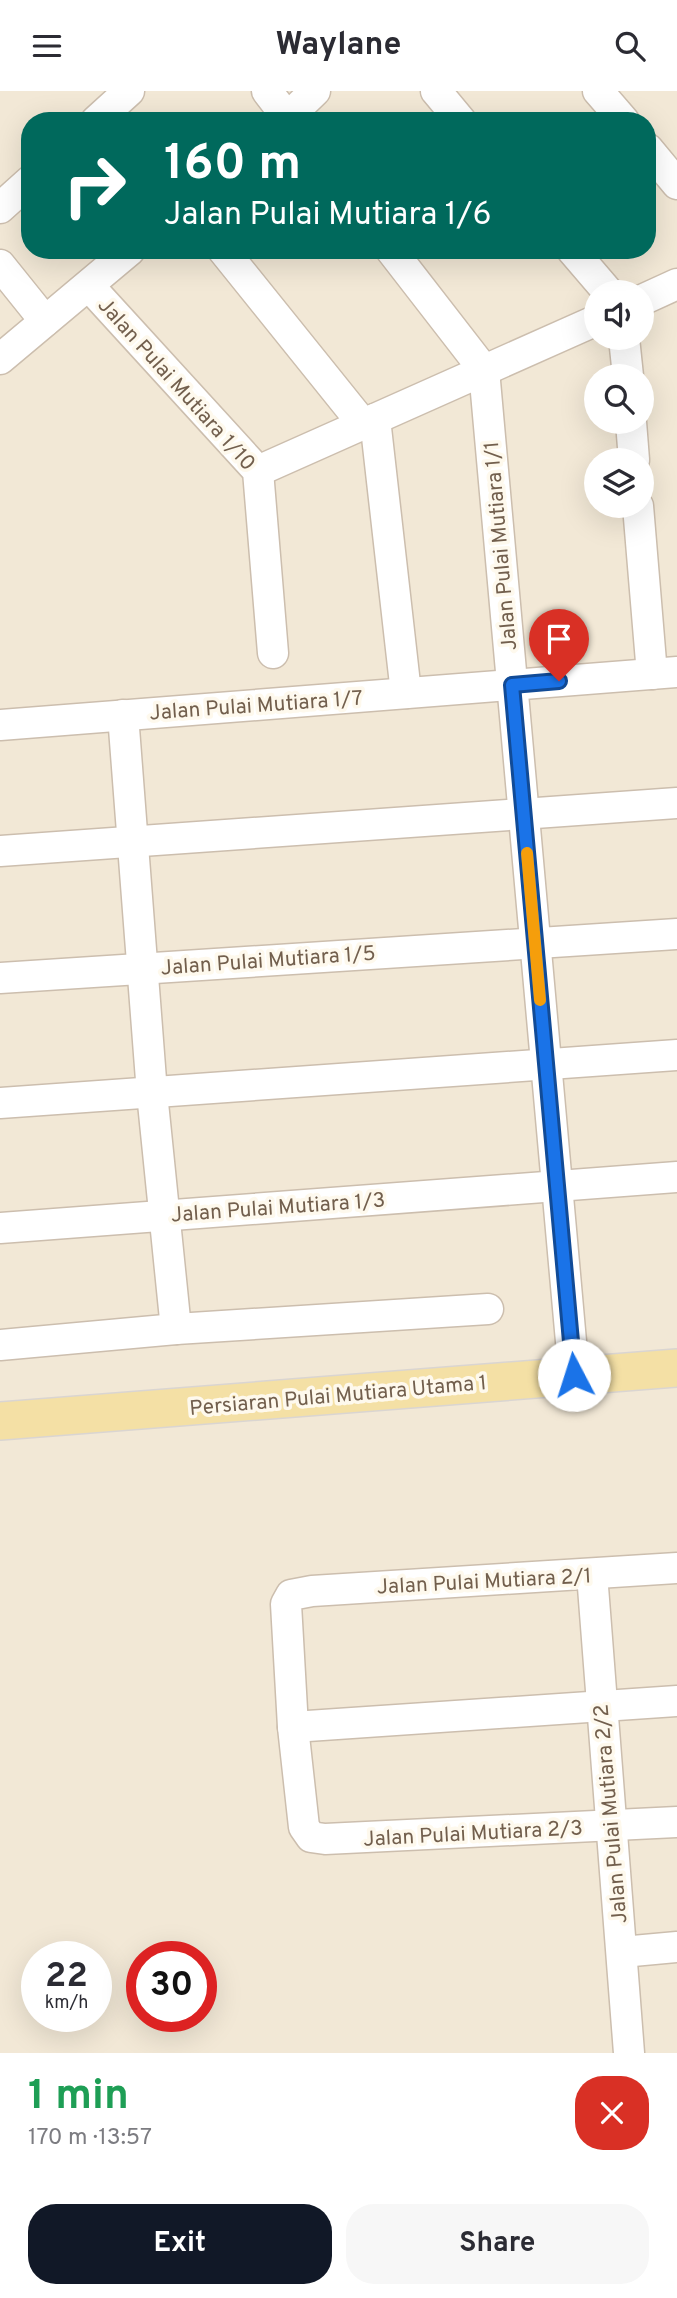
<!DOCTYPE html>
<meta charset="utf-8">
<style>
:root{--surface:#fff;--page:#f7f7f7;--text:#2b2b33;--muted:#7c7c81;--accent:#111827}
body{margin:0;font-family:Overpass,sans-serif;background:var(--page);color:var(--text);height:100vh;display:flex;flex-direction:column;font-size:26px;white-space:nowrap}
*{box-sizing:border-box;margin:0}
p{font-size:23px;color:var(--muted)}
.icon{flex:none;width:38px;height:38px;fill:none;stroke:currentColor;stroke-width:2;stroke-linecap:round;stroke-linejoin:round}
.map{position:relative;height:1962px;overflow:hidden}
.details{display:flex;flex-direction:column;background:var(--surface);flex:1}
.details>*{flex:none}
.top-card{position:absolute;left:21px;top:21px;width:635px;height:147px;border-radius:28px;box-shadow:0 7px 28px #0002;background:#00695c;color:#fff;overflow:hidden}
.buttons{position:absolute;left:584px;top:189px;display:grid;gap:14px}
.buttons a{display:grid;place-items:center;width:70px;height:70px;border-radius:50%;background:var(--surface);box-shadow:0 7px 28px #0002;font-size:35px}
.speed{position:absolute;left:21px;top:1850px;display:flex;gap:14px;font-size:35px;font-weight:700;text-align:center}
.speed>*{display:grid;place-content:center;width:91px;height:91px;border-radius:50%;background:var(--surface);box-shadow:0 7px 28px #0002;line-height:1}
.speed small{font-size:18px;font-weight:400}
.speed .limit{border:10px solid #d22;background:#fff;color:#111}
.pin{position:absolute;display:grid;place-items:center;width:60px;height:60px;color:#fff;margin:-72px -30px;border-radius:50% 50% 50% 0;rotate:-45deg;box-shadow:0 0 7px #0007}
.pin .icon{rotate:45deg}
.me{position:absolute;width:77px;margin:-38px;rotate:355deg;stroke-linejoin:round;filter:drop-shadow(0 0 5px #0008)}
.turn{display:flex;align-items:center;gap:24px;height:147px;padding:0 28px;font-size:32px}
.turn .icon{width:91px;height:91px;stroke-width:2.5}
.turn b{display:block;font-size:49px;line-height:60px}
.round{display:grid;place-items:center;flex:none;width:74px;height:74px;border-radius:28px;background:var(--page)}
.headline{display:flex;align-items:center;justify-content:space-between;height:119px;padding:0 28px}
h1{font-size:42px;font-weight:700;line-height:52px;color:#1e9e55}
.action{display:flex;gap:14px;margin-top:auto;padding:14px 28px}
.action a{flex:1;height:80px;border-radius:28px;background:var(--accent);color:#fff;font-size:28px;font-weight:700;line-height:80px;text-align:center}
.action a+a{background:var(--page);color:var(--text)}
header{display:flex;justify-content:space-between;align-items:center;height:91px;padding:0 28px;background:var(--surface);font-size:32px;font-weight:700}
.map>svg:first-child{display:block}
</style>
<header><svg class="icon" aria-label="menu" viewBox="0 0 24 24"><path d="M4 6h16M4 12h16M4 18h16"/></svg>Waylane<svg class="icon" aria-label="search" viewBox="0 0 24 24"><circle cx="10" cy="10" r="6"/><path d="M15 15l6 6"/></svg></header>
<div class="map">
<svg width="677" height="1962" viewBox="0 0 677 1962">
<rect width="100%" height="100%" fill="#fbf5e7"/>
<!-- residential -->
<path fill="#f2e8d6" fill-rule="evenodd" d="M0,0h677v1962h-677zM30,30h618v129h-618zM597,201h45v46h-45zM597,285h45v46h-45zM597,369h45v46h-45zM37,1866h59v59h-59zM142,1866h59v59h-59z"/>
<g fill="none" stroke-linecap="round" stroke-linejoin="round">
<!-- minor casing -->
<g stroke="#ccbeae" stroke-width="33">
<g id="minor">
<path d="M267,0l23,30"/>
<path d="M436,0l25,30"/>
<path d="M598,0l26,30"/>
<path d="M96,30l33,-30"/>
<path d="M284,30l31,-30"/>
<path d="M648,58l29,35"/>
<path d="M0,117l30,-27"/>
<path d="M223,159l140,174"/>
<path d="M391,159l93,120 90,1005"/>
<path d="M572,159l36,42"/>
<path d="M0,174l45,56"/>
<path d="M89,195l169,185 15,182"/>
<path d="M642,209l35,-16"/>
<path d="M624,247l4,38"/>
<path d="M0,268l130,-109"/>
<path d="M375,328l31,274"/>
<path d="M631,331l3,38"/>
<path d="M258,380l339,-151"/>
<path d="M638,415l14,168"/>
<path d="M123,624l29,378 24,236"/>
<path d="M0,634l677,-53"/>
<path d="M0,760l677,-48"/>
<path d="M0,887l677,-44"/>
<path d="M0,1012l677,-48"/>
<path d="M0,1137l677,-51"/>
<path d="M0,1254l176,-16 312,-20"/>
<path d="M677,1477l-365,23 -21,4 -5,9 7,123 11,100 7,10 14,2 352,-17"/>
<path d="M592,1483l37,479"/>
<path d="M293,1636l384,-26"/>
<path d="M622,1861l55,-5"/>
</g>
</g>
<!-- major casing -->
<g stroke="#dad5d1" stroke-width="40">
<path id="major" d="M0,1330l677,-53"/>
</g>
<!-- minor -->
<use href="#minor" stroke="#fff" stroke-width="30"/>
<!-- major -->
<use href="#major" stroke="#f4e0a5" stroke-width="37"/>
</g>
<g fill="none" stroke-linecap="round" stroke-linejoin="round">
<!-- route casing -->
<g stroke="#114b97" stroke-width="18">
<path id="route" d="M559,590l-47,4 62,690"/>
</g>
<!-- route -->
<use href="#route" stroke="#1a73e8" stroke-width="12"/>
<!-- slow -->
<path stroke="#f59e0b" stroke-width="12" d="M527,762l13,147"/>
</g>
<g text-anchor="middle" stroke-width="7" stroke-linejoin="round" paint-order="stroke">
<!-- street labels -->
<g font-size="21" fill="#725f4d" stroke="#fef9ed">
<text transform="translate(177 293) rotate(48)" y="7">Jalan Pulai Mutiara 1/10</text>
<text transform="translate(500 455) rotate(-95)" y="7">Jalan Pulai Mutiara 1/1</text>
<text transform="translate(256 614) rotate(-4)" y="7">Jalan Pulai Mutiara 1/7</text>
<text transform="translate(268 869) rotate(-4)" y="7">Jalan Pulai Mutiara 1/5</text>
<text transform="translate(278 1116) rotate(-4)" y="7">Jalan Pulai Mutiara 1/3</text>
<text transform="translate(338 1304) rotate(-5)" y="7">Persiaran Pulai Mutiara Utama 1</text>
<text transform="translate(484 1490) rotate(-3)" y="7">Jalan Pulai Mutiara 2/1</text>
<text transform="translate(610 1723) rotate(-95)" y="7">Jalan Pulai Mutiara 2/2</text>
<text transform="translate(473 1742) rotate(-3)" y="7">Jalan Pulai Mutiara 2/3</text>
</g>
</g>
</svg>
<div class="buttons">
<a><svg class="icon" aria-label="sound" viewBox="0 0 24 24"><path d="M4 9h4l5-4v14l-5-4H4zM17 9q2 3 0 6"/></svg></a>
<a><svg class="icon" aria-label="search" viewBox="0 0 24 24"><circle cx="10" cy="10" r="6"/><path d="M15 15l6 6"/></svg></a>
<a><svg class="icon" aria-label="layers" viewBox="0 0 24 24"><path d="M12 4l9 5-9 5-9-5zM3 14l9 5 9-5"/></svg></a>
</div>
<div class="speed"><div>22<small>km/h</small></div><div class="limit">30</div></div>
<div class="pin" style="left:559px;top:590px;background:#d93025"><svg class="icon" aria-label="arrive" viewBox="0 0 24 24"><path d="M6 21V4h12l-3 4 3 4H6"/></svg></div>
<svg class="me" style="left:574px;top:1284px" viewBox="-20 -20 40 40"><circle r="19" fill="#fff"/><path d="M0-13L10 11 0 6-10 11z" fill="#1a73e8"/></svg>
<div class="top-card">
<div class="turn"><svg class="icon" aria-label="right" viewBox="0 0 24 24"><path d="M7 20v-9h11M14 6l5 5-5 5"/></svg><div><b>160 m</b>Jalan Pulai Mutiara 1/6</div></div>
</div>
</div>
<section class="details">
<div class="headline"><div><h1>1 min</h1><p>170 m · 13:57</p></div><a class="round" style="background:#d93025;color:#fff"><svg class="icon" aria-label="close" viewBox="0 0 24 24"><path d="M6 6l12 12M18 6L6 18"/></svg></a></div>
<div class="action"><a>Exit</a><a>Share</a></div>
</section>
